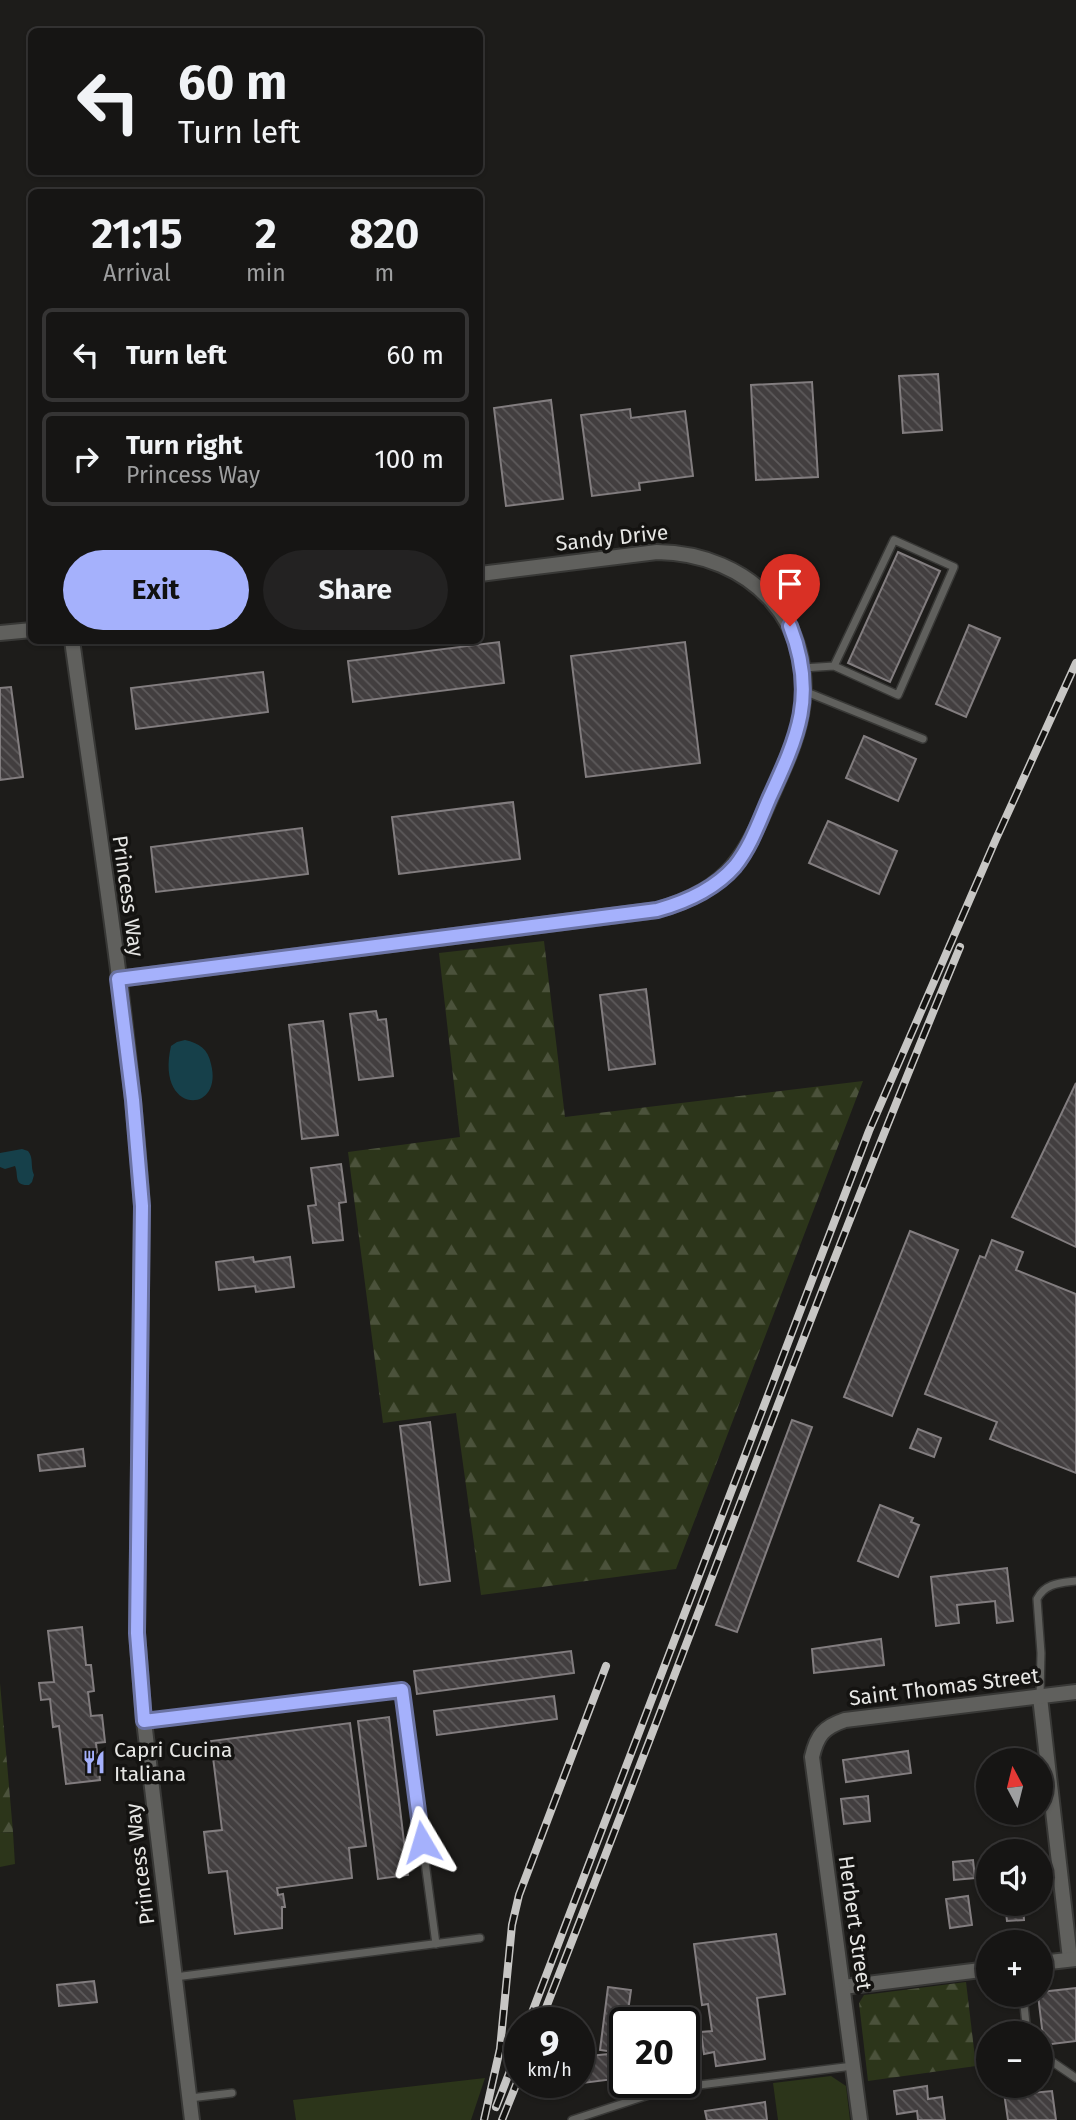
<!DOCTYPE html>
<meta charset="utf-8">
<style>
:root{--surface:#161514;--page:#232222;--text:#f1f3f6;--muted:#9e9fa0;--line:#353434;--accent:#a5b1fc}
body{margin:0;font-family:"Fira Sans",sans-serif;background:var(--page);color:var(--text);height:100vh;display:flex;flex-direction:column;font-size:26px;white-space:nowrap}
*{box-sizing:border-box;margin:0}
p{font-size:23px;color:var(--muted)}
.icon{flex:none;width:38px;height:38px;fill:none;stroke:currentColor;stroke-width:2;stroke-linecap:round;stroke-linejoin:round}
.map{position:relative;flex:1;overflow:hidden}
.side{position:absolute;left:28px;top:189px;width:455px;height:455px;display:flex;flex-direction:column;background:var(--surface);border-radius:10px;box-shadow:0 2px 5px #0004,0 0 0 2px var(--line)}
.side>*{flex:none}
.top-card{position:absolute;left:28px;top:28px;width:455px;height:147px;border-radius:10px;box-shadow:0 2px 5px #0004,0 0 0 2px var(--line);background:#161514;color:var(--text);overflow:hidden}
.needle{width:46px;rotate:353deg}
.buttons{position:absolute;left:976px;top:1748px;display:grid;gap:14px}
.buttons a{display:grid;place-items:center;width:77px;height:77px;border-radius:50%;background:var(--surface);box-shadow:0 2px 5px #0004,0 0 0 2px var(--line);font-size:35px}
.speed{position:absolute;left:504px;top:2007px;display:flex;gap:14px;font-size:35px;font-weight:700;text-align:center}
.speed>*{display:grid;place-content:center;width:91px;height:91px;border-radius:50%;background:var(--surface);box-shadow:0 2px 5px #0004,0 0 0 2px var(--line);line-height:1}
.speed small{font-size:18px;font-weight:400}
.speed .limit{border:4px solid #111;border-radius:10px;background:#fff;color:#111}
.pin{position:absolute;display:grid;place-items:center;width:60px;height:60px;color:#fff;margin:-72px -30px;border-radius:50% 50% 50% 0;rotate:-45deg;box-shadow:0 0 7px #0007}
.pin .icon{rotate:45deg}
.me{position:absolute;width:77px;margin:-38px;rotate:353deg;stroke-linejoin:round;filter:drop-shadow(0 0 5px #0008)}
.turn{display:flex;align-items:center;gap:24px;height:147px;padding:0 35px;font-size:32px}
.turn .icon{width:91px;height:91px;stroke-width:2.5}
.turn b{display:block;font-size:49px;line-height:60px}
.eta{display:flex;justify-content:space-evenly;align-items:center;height:119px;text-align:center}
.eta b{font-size:42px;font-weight:700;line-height:49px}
.action{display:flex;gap:14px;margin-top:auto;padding:14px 35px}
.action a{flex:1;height:80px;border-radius:42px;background:var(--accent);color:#111;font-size:28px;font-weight:700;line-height:80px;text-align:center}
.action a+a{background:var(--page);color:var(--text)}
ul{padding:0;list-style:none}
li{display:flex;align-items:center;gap:21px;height:94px;margin:0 14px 10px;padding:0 21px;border:4px solid var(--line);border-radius:10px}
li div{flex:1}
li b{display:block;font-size:26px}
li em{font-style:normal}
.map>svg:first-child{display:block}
</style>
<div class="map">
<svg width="1076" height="2120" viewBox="0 0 1076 2120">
<defs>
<pattern id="forest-firs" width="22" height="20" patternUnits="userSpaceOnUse" patternTransform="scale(1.75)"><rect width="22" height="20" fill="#2c351a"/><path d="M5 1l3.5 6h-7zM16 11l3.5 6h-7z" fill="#4b523b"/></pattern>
<pattern id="building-back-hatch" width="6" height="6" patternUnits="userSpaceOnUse" patternTransform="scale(1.75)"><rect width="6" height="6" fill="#423e3f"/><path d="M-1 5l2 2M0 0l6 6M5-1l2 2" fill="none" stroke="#5d5a5b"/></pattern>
</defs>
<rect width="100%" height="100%" fill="#1d1c1a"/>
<!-- green -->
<g fill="#2c351a">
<path d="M13,1832l2,32 -15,3v-34z"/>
<path d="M831,2076l15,10 4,34h-72l-5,-37z"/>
<path d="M485,2078l-14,42h-175l-3,-20z"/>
</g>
<!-- forest -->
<g fill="url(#forest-firs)">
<path d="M544,941l21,176 298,-36 -187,488 -195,26 -25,-182 -73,10 -35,-271 112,-15 -21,-184z"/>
<path d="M0,1683l13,149 -13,1z"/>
<path d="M966,1982l10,84 -108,15 -9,-78 5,-8z"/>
</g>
<!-- water -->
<g fill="#16404a">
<path d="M185,1040c14,3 23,9 26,24 13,51 -56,51 -40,-18l6,-4z"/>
<path d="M22,1149l6,2c6,7 2,15 6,24l-2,7 -3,3c-16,1 -10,-10 -14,-19l-10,3 -5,-2v-14z"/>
</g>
<!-- building -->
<g fill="url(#building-back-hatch)" stroke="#827d7f" stroke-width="2">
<path d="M938,374l4,56 -39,3 -4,-57z"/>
<path d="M812,382l6,95 -62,3 -5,-95z"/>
<path d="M551,400l12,99 -57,7 -12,-98z"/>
<path d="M630,409l1,9 54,-7 8,65 -54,7 1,7 -48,6 -11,-81z"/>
<path d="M898,552l42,19 -50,111 -42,-19z"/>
<path d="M969,625l31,13 -34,79 -30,-13z"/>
<path d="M499,642l5,41 -151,19 -5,-41z"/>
<path d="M685,642l15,121 -114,14 -15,-121z"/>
<path d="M263,672l5,40 -132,17 -5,-41z"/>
<path d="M11,687l12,90 -23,3v-92z"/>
<path d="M864,736l52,23 -18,42 -52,-23z"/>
<path d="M513,802l7,57 -121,15 -7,-57z"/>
<path d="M828,821l69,30 -18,43 -70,-31z"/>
<path d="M302,828l6,46 -152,18 -5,-45z"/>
<path d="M646,989l9,75 -46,6 -9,-75z"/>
<path d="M376,1011l2,9 8,-1 7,57 -34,4 -9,-66z"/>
<path d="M323,1021l15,114 -36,4 -13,-114z"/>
<path d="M1076,1083v164l-64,-30z"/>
<path d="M341,1164l5,38 -7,1 4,37 -30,3 -5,-37 8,-1 -5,-37z"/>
<path d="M910,1231l48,19 -66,166 -48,-19z"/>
<path d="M992,1240l31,12 -7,18 60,24v179l-86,-34 7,-17 -72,-28 55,-138 5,2z"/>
<path d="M253,1257l1,5 36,-5 4,30 -38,5 -1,-6 -36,4 -3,-28z"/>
<path d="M792,1420l20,7 -75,205 -21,-7z"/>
<path d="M430,1422l20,159 -30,4 -20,-159z"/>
<path d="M918,1429l23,9 -7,19 -24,-9z"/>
<path d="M83,1449l2,17 -45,5 -2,-16z"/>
<path d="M880,1505l33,13 -2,4 8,3 -21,52 -40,-16z"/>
<path d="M1007,1568l6,53 -16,2 -2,-22 -38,4 2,18 -23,3 -5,-49z"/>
<path d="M82,1627l4,38h5l3,26 -6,1 3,24 11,-1 3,27 -9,1 4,37 -34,4 -7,-58 -6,1 -3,-28 -9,1 -2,-17 15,-1 -6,-51z"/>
<path d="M881,1639l3,26 -70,8 -2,-24z"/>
<path d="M571,1651l3,22 -157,21 -3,-23z"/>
<path d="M554,1696l3,23 -120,16 -3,-24z"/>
<path d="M389,1717l19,158 -30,4 -20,-158z"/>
<path d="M350,1723l16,123 -17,2 3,30 -75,10 1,7 5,-1 2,13h-3v21l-47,6 -8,-63 -18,2 -5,-41 18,-2 -11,-89z"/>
<path d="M908,1751l3,22 -65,9 -3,-22z"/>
<path d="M868,1796l2,25 -26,3 -3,-25z"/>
<path d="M973,1860l2,18 -21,2 -1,-18z"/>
<path d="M968,1896l4,29 -22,3 -4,-29z"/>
<path d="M1005,1904h18l1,16 -17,1z"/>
<path d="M776,1934l9,60 -28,4 8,61 -49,7 -2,-14 -10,2 -3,-22 11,-1 -4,-27 -6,1 -8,-61z"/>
<path d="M94,1981l3,21 -38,4 -2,-21z"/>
<path d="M608,1987l23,3 -9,63 -22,-3z"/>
<path d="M1076,1988v53l-32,4 -6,-50h3v-3z"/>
<path d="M618,2053l4,25 -39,5 -3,-26z"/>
<path d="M927,2086l1,13 14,-2 3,23h-27l-1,-9 -20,3 -3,-23z"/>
<path d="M1003,2086h27l1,7 21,-2 4,29h-48z"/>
<path d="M765,2102l2,18h-60l-2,-9z"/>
</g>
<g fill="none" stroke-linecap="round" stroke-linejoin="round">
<!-- lane casing -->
<g stroke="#383836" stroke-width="10">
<g id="lane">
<path d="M803,668l31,-2 60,-126 60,27 -56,128 -64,-29"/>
<path d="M804,691l119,48"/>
<path d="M1040,1696l1,-43 -4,-54c8,-16 23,-16 39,-18"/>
<path d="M144,1721l258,-31 34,254"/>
<path d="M175,1977l305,-39"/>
<path d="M1023,1995l4,39"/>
<path d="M1041,2054l35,24"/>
<path d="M190,2098l42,-5"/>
<path d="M572,2120l95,-31 186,-23"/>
</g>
</g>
<!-- street casing -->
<g stroke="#383836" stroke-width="18">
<g id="street">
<path d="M776,604l12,-9"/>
<path d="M0,633l32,-3"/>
<path d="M72,640c26,188 57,377 70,566l-5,427 7,88 48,399"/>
<path d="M118,979l540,-69c73,-22 87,-54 116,-120 10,-23 21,-46 26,-70 21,-96 -50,-167 -143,-168l-177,22"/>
<path d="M1040,1697l30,262"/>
<path d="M1041,1963l35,-4"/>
<path d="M843,1987l146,-18"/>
<path d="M860,2120l-48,-363c5,-22 12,-30 33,-37l231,-28"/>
</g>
</g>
<!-- lane -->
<use href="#lane" stroke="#60605d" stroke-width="7"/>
<!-- street -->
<use href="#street" stroke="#60605d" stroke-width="14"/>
<!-- rail casing -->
<g stroke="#c7c6c4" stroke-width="8">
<g id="rail">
<path d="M528,2023l341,-892 127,-292 80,-176"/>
<path d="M540,2023c141,-358 272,-720 420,-1076"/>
<path d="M496,2107l24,-62"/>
<path d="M484,2120l16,-71 12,-124 7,-30 87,-229"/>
<path d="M502,2120l18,-45"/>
</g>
</g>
<!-- rail -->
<use href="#rail" stroke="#141311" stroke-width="5" stroke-dasharray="16" stroke-linecap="butt"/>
</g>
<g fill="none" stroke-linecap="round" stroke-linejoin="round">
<!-- route casing -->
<g stroke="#6b73a4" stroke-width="18">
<path id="route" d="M422,1842l-20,-152 -258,31 -7,-88 5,-427 -9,-106 -15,-121 539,-69c29,-8 58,-21 78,-44 16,-20 24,-44 34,-67 29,-63 48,-104 21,-173"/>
</g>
<!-- route -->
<use href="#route" stroke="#a5b1fc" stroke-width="12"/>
</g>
<!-- icons -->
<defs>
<g id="restaurant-bare" transform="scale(1.89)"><path d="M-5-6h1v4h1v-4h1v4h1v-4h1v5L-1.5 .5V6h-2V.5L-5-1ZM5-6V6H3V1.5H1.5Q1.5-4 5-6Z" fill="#a5b1fc" stroke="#141311" stroke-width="2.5" paint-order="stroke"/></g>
</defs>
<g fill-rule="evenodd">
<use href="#restaurant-bare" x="94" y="1762"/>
</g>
<g text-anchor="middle" stroke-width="7" stroke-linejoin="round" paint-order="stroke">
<!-- street labels -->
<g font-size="21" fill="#e7e7e5" stroke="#141311">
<text transform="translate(612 538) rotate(-6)" y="7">Sandy Drive</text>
<text transform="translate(128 896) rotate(82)" y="7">Princess Way</text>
<text transform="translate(944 1687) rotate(-7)" y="7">Saint Thomas Street</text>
<text transform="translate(140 1864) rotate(-97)" y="7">Princess Way</text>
<text transform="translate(855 1923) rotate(82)" y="7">Herbert Street</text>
</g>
<!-- poi labels -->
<g font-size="21" fill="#e7e7e5" stroke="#141311" text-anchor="start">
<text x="114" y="1757">Capri Cucina<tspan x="114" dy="24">Italiana</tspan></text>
</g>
</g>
</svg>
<div class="buttons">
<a><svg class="needle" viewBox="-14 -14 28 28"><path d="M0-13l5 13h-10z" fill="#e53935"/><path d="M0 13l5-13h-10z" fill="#9e9fa0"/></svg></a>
<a><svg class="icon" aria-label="sound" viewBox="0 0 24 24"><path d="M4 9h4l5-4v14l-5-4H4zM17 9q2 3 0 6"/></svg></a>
<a>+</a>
<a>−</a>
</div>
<div class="speed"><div>9<small>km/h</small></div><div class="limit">20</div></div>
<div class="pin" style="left:790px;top:626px;background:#d93025"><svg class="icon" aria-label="arrive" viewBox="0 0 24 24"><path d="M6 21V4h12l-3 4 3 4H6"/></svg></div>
<svg class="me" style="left:422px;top:1842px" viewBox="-20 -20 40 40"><path d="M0-17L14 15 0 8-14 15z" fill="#a5b1fc" stroke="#fff" stroke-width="4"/></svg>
<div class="top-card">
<div class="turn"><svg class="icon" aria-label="left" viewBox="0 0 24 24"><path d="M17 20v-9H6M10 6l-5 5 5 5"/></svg><div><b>60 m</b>Turn left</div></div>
</div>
<section class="side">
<div class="eta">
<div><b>21:15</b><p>Arrival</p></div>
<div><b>2</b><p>min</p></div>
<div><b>820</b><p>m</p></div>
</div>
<ul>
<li><svg class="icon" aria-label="left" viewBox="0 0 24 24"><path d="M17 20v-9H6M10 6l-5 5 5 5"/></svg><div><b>Turn left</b></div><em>60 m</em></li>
<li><svg class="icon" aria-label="right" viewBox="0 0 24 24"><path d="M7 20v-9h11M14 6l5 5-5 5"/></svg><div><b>Turn right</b><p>Princess Way</p></div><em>100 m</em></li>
</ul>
<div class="action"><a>Exit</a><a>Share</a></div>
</section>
</div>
